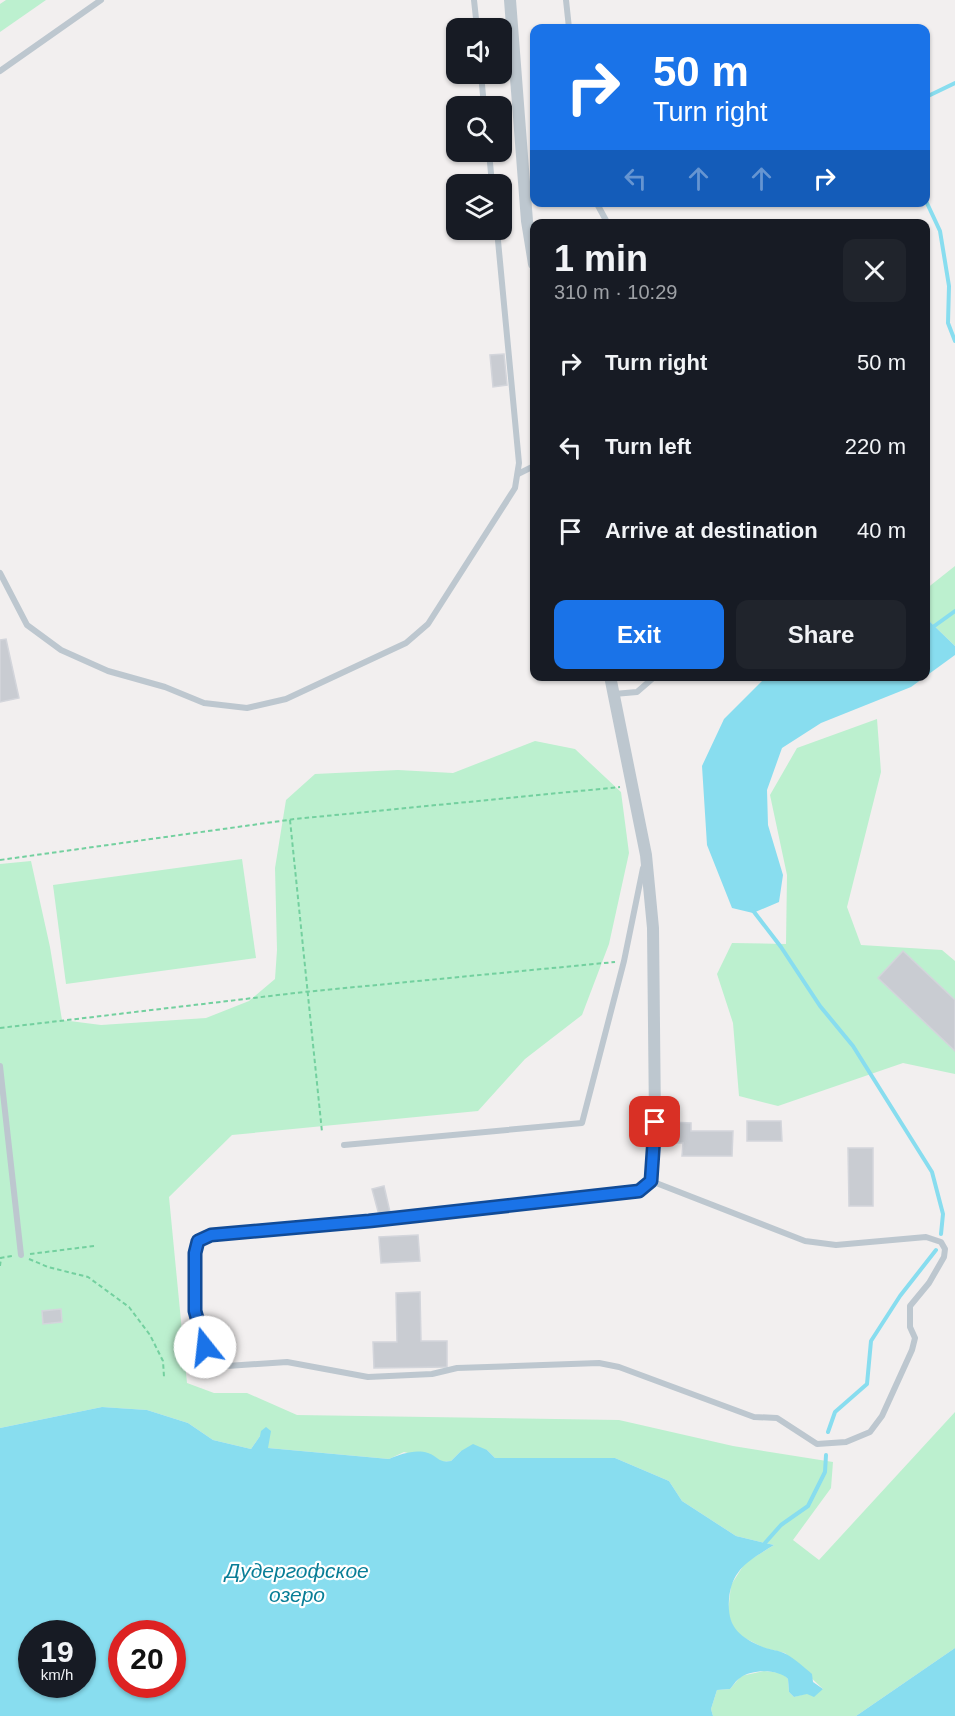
<!DOCTYPE html>
<meta charset="utf-8">
<style>
:root{--surface:#171b24;--page:#20242c;--text:#f1f3f6;--muted:#9ea1a6;--accent:#1a73e8}
body{margin:0;font-family:Helvetica,sans-serif;background:var(--page);color:var(--text);height:100vh;display:flex;flex-direction:column;font-size:22px;white-space:nowrap}
*{box-sizing:border-box;margin:0}
p{font-size:20px;color:var(--muted)}
.icon{flex:none;width:33px;height:33px;fill:none;stroke:currentColor;stroke-width:2;stroke-linecap:round;stroke-linejoin:round}
.map{position:relative;flex:1;overflow:hidden}
.drawer{position:absolute;left:530px;top:219px;width:400px;height:462px;display:flex;flex-direction:column;background:var(--surface);border-radius:12px;box-shadow:0 2px 4px #0004}
.drawer>*{flex:none}
.banner{position:absolute;left:530px;top:24px;width:400px;height:183px;border-radius:12px;box-shadow:0 2px 4px #0004;background:#1a73e8;color:#fff;overflow:hidden}
.buttons{position:absolute;left:446px;top:18px;display:grid;gap:12px}
.buttons a{display:grid;place-items:center;width:66px;height:66px;border-radius:12px;background:var(--surface);box-shadow:0 2px 4px #0004;font-size:30px}
.speed{position:absolute;left:18px;top:1620px;display:flex;gap:12px;font-size:30px;font-weight:700;text-align:center}
.speed>*{display:grid;place-content:center;width:78px;height:78px;border-radius:50%;background:var(--surface);box-shadow:0 2px 4px #0004;line-height:1}
.speed small{font-size:15px;font-weight:400}
.speed .limit{border:9px solid #d22;background:#fff;color:#111}
.pin{position:absolute;display:grid;place-items:center;width:51px;height:51px;color:#fff;margin:-26px;border-radius:12px;box-shadow:0 3px 9px #0006}
.me{position:absolute;width:66px;margin:-33px;rotate:344deg;stroke-linejoin:round;filter:drop-shadow(0 0 4px #0008)}
.turn{display:flex;align-items:center;gap:21px;height:126px;padding:0 24px;font-size:27px}
.turn .icon{width:78px;height:78px;stroke-width:2.5}
.turn b{display:block;font-size:42px;line-height:51px}
.lanes{display:flex;align-items:center;height:57px;padding:0 24px;background:#0003;justify-content:center;gap:30px;direction:ltr}
.lanes .off{opacity:.35}
.round{display:grid;place-items:center;flex:none;width:63px;height:63px;border-radius:12px;background:var(--page)}
.summary{display:flex;align-items:center;justify-content:space-between;height:102px;padding:0 24px}
h1{font-size:36px;font-weight:600;line-height:45px}
.button{display:flex;gap:12px;margin-top:auto;padding:12px 24px}
.button a{flex:1;height:69px;border-radius:12px;background:var(--accent);color:#fff;font-size:24px;font-weight:600;line-height:69px;text-align:center}
.button a+a{background:var(--page);color:var(--text)}
ul{padding:0;list-style:none}
li{display:flex;align-items:center;gap:18px;height:84px;padding:0 24px}
li div{flex:1}
li b{display:block;font-size:22px}
li em{font-style:normal}
.map>svg:first-child{display:block}
</style>
<div class="map">
<svg width="955" height="1716" viewBox="0 0 955 1716">
<rect width="100%" height="100%" fill="#f2efef"/>
<!-- green -->
<g fill="#bcf0cf">
<path d="M6,0h40l-46,32v-28z"/>
<path d="M955,566v80l-29,-28v-29z"/>
<path d="M877,719l4,53 -34,135 14,38 81,5 13,11v113l-52,-11 -125,43 -39,-10 -6,-73 -16,-49 15,-31 54,1 1,-69 -17,-80 27,-47z"/>
<path d="M535,741l40,8 46,43 8,61 -20,91 -27,71 -57,44 -47,52 -246,24 -63,62 18,186 27,10h33l50,22 322,5 114,26 100,16 -2,26 -38,52 26,20 136,-148v236l-99,68h-143l-2,-7 6,-19 13,-1 11,-13 23,-5 18,2 6,6 1,13 5,5 29,-8 -38,-36 -21,-5 -23,-12 -7,-7 -6,-16 3,-28 14,-22 29,-18 -38,-9 -54,-35 -13,-20 -54,-23h-120l-8,-8 -26,1 -10,10 -9,1 -38,-10 -15,7 -121,-11 -8,-12 -9,13 -38,-9 -25,-17 -41,-13 -45,-3 -102,21v-564l31,-3 19,86 12,73 39,5 105,-7 43,-17 26,-22 2,-29 -2,-82 11,-68 29,-26 83,-4 55,3z"/>
<path d="M242,859l14,99 -190,26 -13,-99z"/>
</g>
<!-- water -->
<g fill="#88ddef" fill-rule="evenodd">
<path d="M926,618l29,28v9l-44,32 -90,36 -39,25 -15,42 1,35 15,50 -4,27 -26,11 -21,-5 -25,-63 -5,-79 22,-47 42,-42 160,-1z"/>
<path d="M102,1407l45,3 41,13 25,17 38,9 9,-13 1,-5 5,-4 5,4 -3,17 121,11c12,-5 26,-10 39,-6 11,4 10,10 23,8l10,-10 12,-7 14,6 8,8h120l54,23 13,20 54,35 38,9c-24,15 -42,23 -45,54 -2,28 10,38 34,48 7,3 16,3 23,7 9,5 18,13 26,20l1,8 10,7 -9,8 -7,-3 -13,3 -5,-5 -1,-13c-10,-10 -36,-10 -48,-1 -4,2 -7,8 -10,11l-13,1 -6,19 2,7h-713v-288zM32,1634h50v50h-50zM122,1634h50v50h-50z"/>
<path d="M955,1648v68h-100h1z"/>
</g>
<g fill="none" stroke-linecap="round" stroke-linejoin="round">
<!-- stream -->
<g stroke="#88ddef" stroke-width="4">
<path d="M926,97l29,-14"/>
<path d="M926,201l14,30 9,55 -1,37 7,18"/>
<path d="M926,632l29,-21"/>
<path d="M751,908l30,39 39,59 33,40 79,126 11,42 -2,20"/>
<path d="M828,1432l7,-20 32,-28 4,-43 29,-45 36,-46"/>
<path d="M765,1543l16,-18 27,-19 17,-34 1,-17"/>
</g>
</g>
<!-- building -->
<g fill="#c9ccd2" stroke="#d3d5db" stroke-width="1.5">
<path d="M504,354l3,31 -14,2 -3,-32z"/>
<path d="M6,639l13,59 -19,4v-62z"/>
<path d="M903,951l52,49v51l-77,-73z"/>
<path d="M747,1121h34l1,20h-35z"/>
<path d="M671,1122l20,1v8h42l-1,25h-50l1,-13h-13z"/>
<path d="M848,1148h25v58h-24z"/>
<path d="M384,1186l6,26 -11,3 -7,-26z"/>
<path d="M418,1235l2,26 -39,2 -2,-26z"/>
<path d="M420,1292l1,49h26v26l-73,1 -1,-26h24l-1,-49z"/>
<path d="M61,1309l1,13 -19,2 -1,-13z"/>
</g>
<g fill="none" stroke-linecap="round" stroke-linejoin="round">
<!-- path -->
<g stroke="#73d09f" stroke-width="2" stroke-dasharray="4.5 3" stroke-linecap="butt">
<path d="M290,820l32,312"/>
<path d="M0,860l295,-41 325,-32"/>
<path d="M0,1028l304,-36 311,-30"/>
<path d="M30,1254l64,-8"/>
<path d="M0,1258l12,-2"/>
<path d="M29,1259l19,8 40,10 41,30 21,28 13,26 1,16"/>
<path d="M0,1266l1,-8"/>
</g>
<!-- lane -->
<g stroke="#bdc7cf" stroke-width="6">
<path d="M474,0l3,28"/>
<path d="M566,0l3,28"/>
<path d="M0,71l101,-71"/>
<path d="M481,74l3,32"/>
<path d="M489,152l3,32"/>
<path d="M596,202l12,22"/>
<path d="M518,474l16,-8"/>
<path d="M0,573l27,52 34,25 47,21 57,16 39,16 43,5 39,-9 120,-56 22,-19 87,-136 4,-25 -22,-233"/>
<path d="M614,694l23,-2 15,-13v-3"/>
<path d="M0,1066l21,189"/>
<path d="M344,1145l238,-22 42,-162 19,-93"/>
<path d="M651,1181l154,60 31,4 90,-8 15,5 4,7 -1,8 -15,26 -19,23v21l5,11 -3,12 -30,66 -12,16 -24,10 -29,2 -40,-26 -23,-1 -135,-50 -20,-4 -142,5 -25,6 -64,3 -81,-15 -60,4 -13,-3c-20,-35 -25,-82 -16,-122l13,-6 158,-14 270,-30 12,-10 4,-59"/>
</g>
<!-- street -->
<g stroke="#bdc7cf" stroke-width="12">
<path d="M510,0l17,221 7,43"/>
<path d="M610,676l36,179 7,73 2,194"/>
</g>
</g>
<g fill="none" stroke-linecap="round" stroke-linejoin="round">
<!-- route casing -->
<g stroke="#114b97" stroke-width="15">
<path id="route" d="M205,1347l-10,-36v-58l3,-12 13,-6 158,-14 270,-30 12,-10 4,-59"/>
</g>
<!-- route -->
<use href="#route" stroke="#1a73e8" stroke-width="10"/>
</g>
<g text-anchor="middle" stroke-width="4.5" stroke-linejoin="round" paint-order="stroke">
<!-- water labels -->
<g font-size="21" font-style="italic" fill="#097e97" stroke="#fff">
<text x="297" y="1578">Дудергофское<tspan x="297" dy="24">озеро</tspan></text>
</g>
</g>
</svg>
<div class="buttons">
<a><svg class="icon" aria-label="sound" viewBox="0 0 24 24"><path d="M4 9h4l5-4v14l-5-4H4zM17 9q2 3 0 6"/></svg></a>
<a><svg class="icon" aria-label="search" viewBox="0 0 24 24"><circle cx="10" cy="10" r="6"/><path d="M15 15l6 6"/></svg></a>
<a><svg class="icon" aria-label="layers" viewBox="0 0 24 24"><path d="M12 4l9 5-9 5-9-5zM3 14l9 5 9-5"/></svg></a>
</div>
<div class="speed"><div>19<small>km/h</small></div><div class="limit">20</div></div>
<div class="pin" style="left:655px;top:1122px;background:#d93025"><svg class="icon" aria-label="arrive" viewBox="0 0 24 24"><path d="M6 21V4h12l-3 4 3 4H6"/></svg></div>
<svg class="me" style="left:205px;top:1347px" viewBox="-20 -20 40 40"><circle r="19" fill="#fff"/><path d="M0-13L10 11 0 6-10 11z" fill="#1a73e8"/></svg>
<div class="banner">
<div class="turn"><svg class="icon" aria-label="right" viewBox="0 0 24 24"><path d="M7 20v-9h11M14 6l5 5-5 5"/></svg><div><b>50 m</b>Turn right</div></div>
<div class="lanes"><svg class="icon off" aria-label="left" viewBox="0 0 24 24"><path d="M17 20v-9H6M10 6l-5 5 5 5"/></svg><svg class="icon off" aria-label="ahead" viewBox="0 0 24 24"><path d="M12 20V5M6 11l6-6 6 6"/></svg><svg class="icon off" aria-label="ahead" viewBox="0 0 24 24"><path d="M12 20V5M6 11l6-6 6 6"/></svg><svg class="icon" aria-label="right" viewBox="0 0 24 24"><path d="M7 20v-9h11M14 6l5 5-5 5"/></svg></div>
</div>
<section class="drawer">
<div class="summary"><div><h1>1 min</h1><p>310 m · 10:29</p></div><a class="round"><svg class="icon" aria-label="close" viewBox="0 0 24 24"><path d="M6 6l12 12M18 6L6 18"/></svg></a></div>
<ul>
<li><svg class="icon" aria-label="right" viewBox="0 0 24 24"><path d="M7 20v-9h11M14 6l5 5-5 5"/></svg><div><b>Turn right</b></div><em>50 m</em></li>
<li><svg class="icon" aria-label="left" viewBox="0 0 24 24"><path d="M17 20v-9H6M10 6l-5 5 5 5"/></svg><div><b>Turn left</b></div><em>220 m</em></li>
<li><svg class="icon" aria-label="arrive" viewBox="0 0 24 24"><path d="M6 21V4h12l-3 4 3 4H6"/></svg><div><b>Arrive at destination</b></div><em>40 m</em></li>
</ul>
<div class="button"><a>Exit</a><a>Share</a></div>
</section>
</div>
